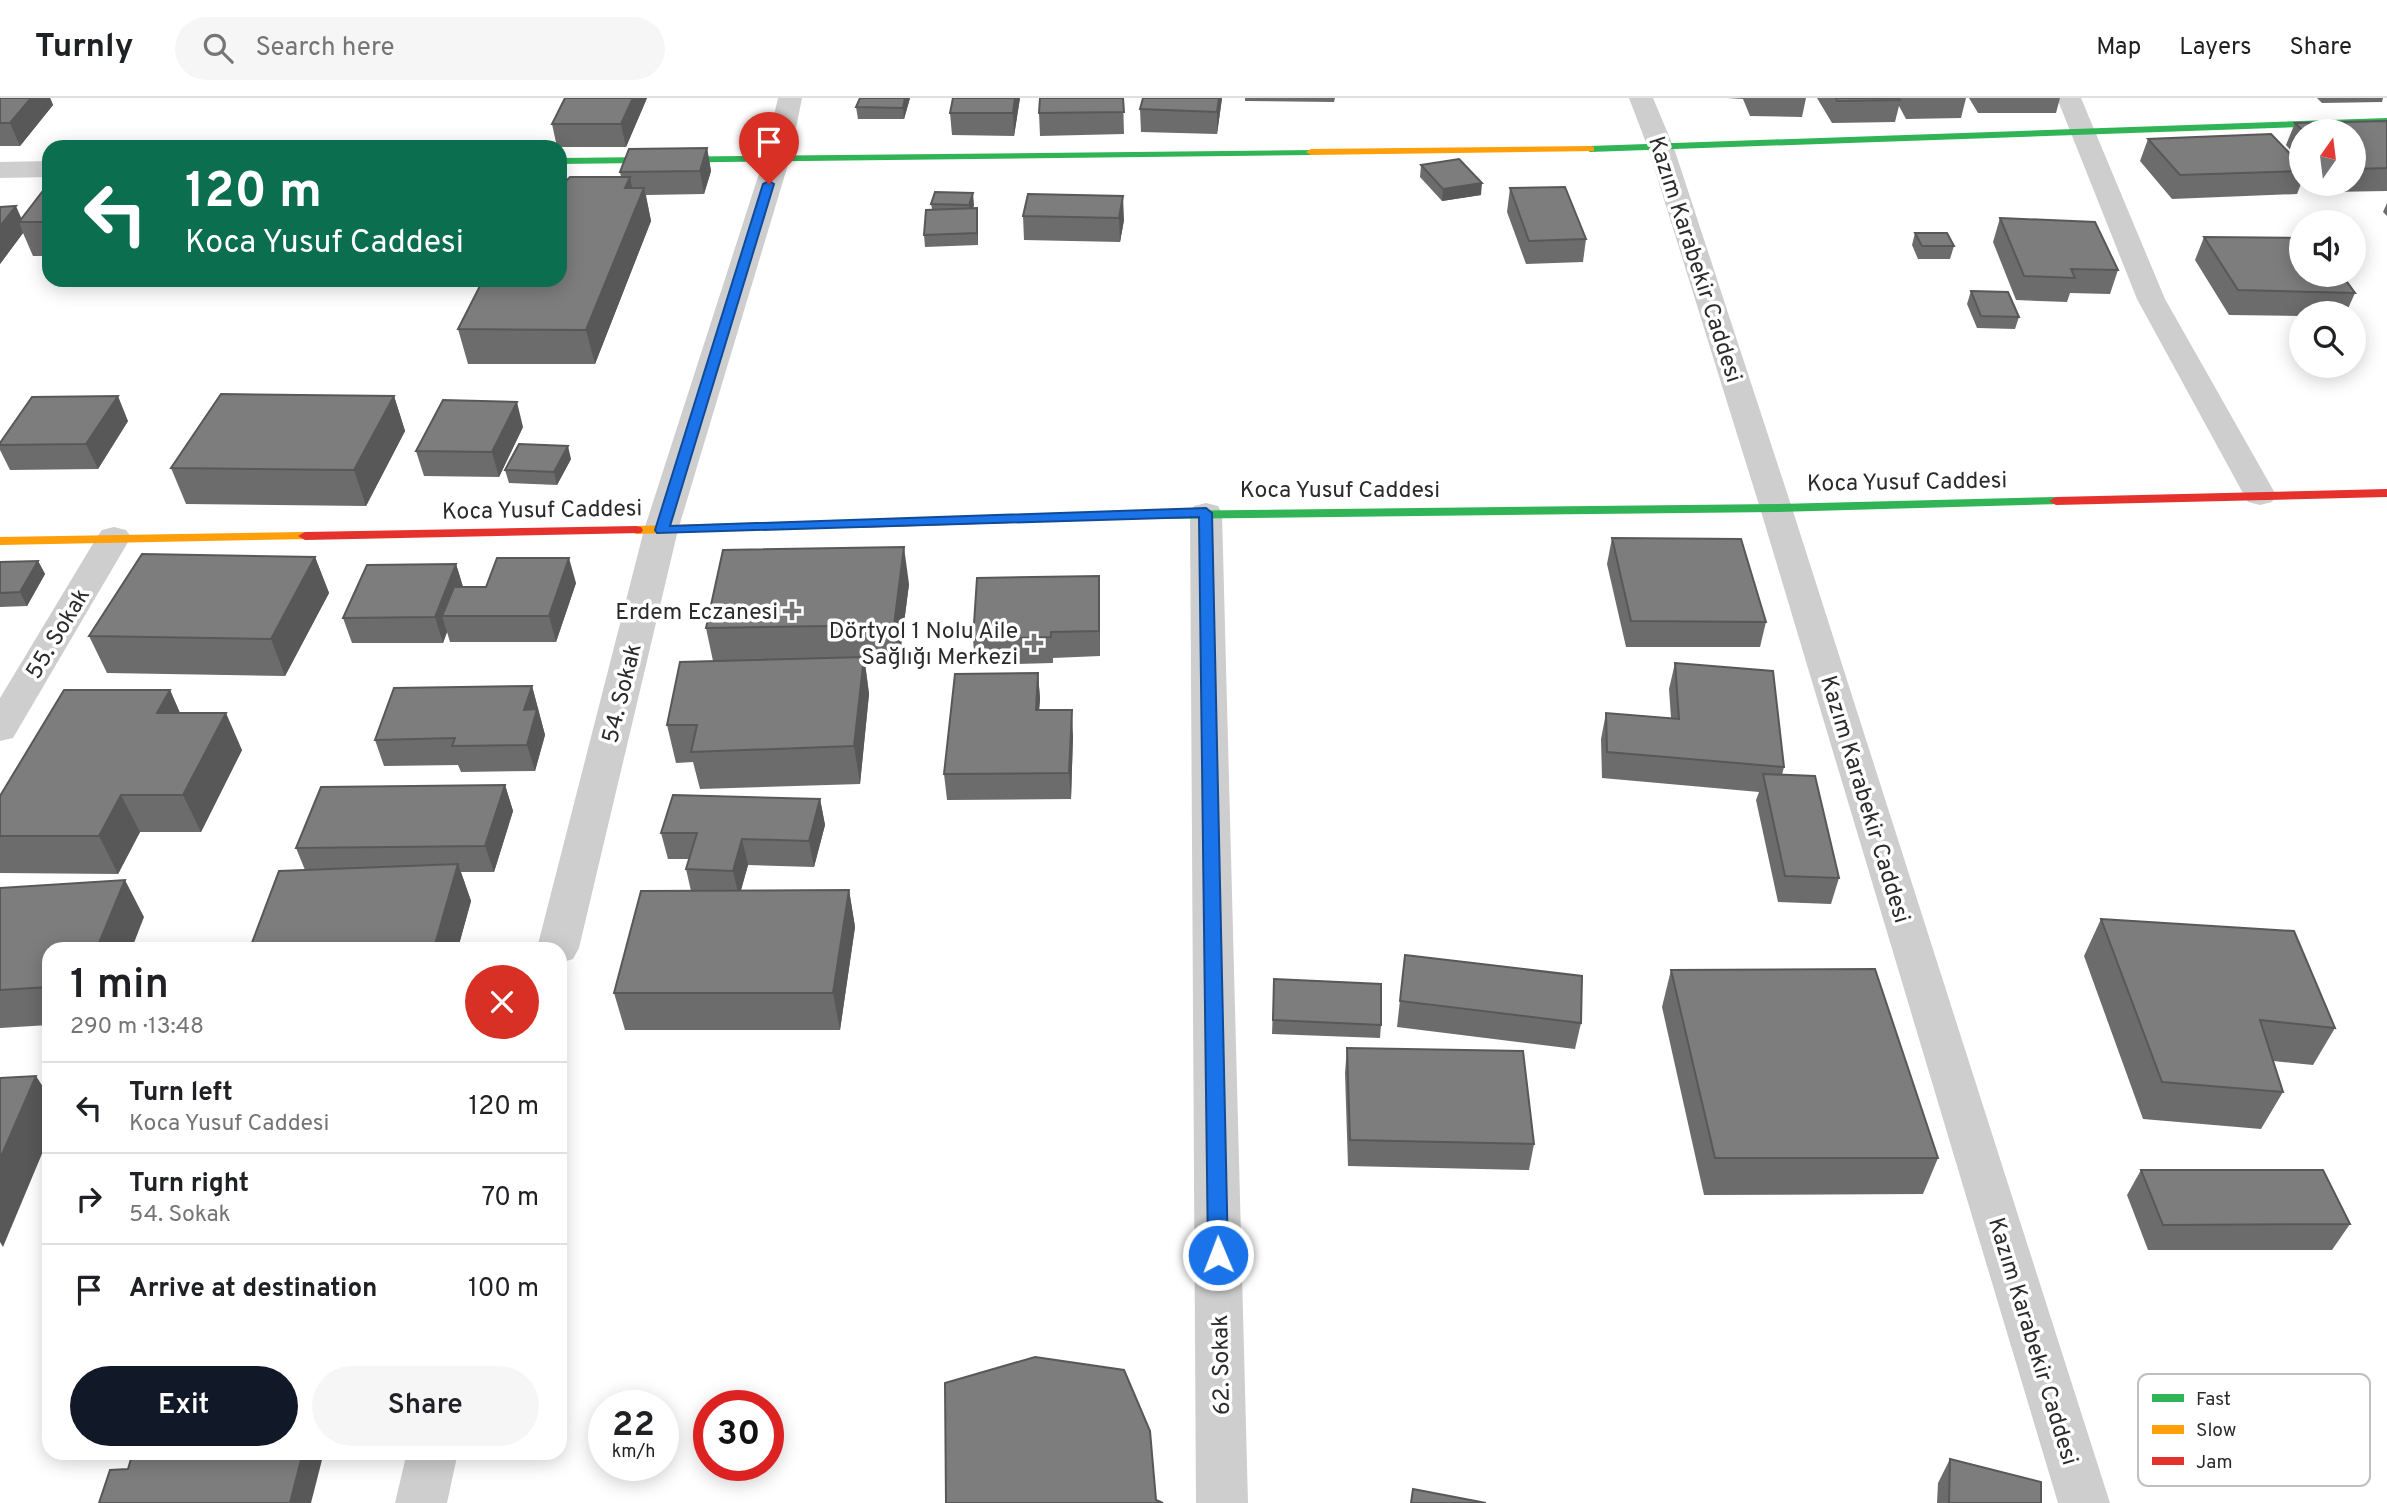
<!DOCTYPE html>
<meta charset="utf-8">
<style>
:root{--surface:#fff;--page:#f6f6f6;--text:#202124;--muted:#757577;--line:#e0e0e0;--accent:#111827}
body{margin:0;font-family:Overpass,sans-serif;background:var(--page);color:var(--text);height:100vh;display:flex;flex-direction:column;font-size:26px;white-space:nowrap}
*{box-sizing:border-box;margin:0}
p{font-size:23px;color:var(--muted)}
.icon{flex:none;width:38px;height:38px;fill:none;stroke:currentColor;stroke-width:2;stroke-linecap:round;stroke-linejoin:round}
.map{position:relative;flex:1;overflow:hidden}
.drawer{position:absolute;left:42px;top:844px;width:525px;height:518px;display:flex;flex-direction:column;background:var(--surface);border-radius:21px;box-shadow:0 4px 18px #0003}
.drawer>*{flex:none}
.guide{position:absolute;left:42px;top:42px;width:525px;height:147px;border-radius:21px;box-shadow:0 4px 18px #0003;background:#0b6e4f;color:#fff;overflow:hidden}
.needle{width:46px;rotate:14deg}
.buttons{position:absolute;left:2289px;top:21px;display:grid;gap:14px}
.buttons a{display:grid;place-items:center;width:77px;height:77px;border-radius:50%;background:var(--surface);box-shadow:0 4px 18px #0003;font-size:35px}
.speed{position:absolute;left:588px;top:1292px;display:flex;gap:14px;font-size:35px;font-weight:700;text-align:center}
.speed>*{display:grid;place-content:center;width:91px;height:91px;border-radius:50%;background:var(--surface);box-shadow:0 4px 18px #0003;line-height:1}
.speed small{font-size:18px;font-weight:400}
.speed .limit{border:10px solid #d22;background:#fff;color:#111}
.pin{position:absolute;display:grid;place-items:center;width:60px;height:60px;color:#fff;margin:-72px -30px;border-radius:50% 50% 50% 0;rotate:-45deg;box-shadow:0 0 7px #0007}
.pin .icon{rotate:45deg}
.me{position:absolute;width:77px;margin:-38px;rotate:359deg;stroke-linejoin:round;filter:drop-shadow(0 0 5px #0008)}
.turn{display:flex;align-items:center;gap:24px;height:147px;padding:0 28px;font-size:32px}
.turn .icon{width:91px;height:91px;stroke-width:2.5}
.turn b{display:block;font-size:49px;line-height:60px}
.round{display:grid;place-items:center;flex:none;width:74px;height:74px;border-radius:37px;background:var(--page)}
.overview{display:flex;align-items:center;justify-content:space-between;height:119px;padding:0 28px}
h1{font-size:42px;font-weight:600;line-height:52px}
.action{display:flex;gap:14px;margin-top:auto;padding:14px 28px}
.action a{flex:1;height:80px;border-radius:42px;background:var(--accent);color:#fff;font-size:28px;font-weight:600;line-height:80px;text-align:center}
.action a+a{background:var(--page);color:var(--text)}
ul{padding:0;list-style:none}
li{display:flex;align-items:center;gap:21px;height:91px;padding:0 28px;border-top:2px solid var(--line)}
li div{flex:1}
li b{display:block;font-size:26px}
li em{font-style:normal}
header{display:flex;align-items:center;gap:42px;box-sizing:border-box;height:98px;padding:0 35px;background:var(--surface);border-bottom:2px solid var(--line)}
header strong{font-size:33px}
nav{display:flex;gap:38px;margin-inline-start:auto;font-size:24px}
.search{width:490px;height:63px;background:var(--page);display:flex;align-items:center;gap:18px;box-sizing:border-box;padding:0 24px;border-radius:38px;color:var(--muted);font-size:26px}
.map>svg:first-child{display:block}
</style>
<header>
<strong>Turnly</strong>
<div class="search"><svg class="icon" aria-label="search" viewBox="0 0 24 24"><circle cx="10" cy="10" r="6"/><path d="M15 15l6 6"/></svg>Search here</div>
<nav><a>Map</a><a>Layers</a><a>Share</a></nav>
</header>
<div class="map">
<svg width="2387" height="1405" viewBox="0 0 2387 1405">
<rect width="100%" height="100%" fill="#fff"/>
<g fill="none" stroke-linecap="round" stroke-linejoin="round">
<!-- street -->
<g fill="#cecece" fill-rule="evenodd">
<path d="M778,0h24l-12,60 -112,372 -99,418 -6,11 -13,4v-15h-23l107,-418 120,-372z"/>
<path d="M1629,0h24l21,50 118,360 318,995h-52l-298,-995 -112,-360z"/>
<path d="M2057,0h24l84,201 111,196 -4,7 -12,3 -12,-3 -4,-7 -107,-196z"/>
<path d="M49,63v16l-49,1v-16z"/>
<path d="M1206,405l12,3 4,7 26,990h-52l-6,-990 4,-7z"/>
<path d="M114,429l12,3 5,7 -118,201 -13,3v-43l97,-161 5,-7z"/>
<path d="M407,1354h51l-11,51h-52z"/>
</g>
<!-- fast -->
<g fill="#30b455" fill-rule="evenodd">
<path d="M2387,20v6l-797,28 -5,-3 5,-3z"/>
<path d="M1315,52v4l-4,1 -751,9v-6z"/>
<path d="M2056,399l5,1v6l-285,8 -620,7 -7,-4 7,-4 620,-7z"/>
</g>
<!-- slow -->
<g fill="#ff9f0a" fill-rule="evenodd">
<path d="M1590,48l4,1v4l-283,4 -5,-3 5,-3z"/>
<path d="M856,422l5,1 2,3 -2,3 -225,7 -7,-4 7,-4z"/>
<path d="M305,434l7,4 -2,3 -310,6v-8z"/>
</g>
<!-- jam -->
<g fill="#e5322d" fill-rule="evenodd">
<path d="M2387,391v8l-331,8 -7,-4 7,-4z"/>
<path d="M1156,413l5,1 2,3 -2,3 -305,10 -7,-4 7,-4z"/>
<path d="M636,428l5,1 2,3 -2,3 -336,7 -7,-4 7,-4z"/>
</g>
</g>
<!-- wall -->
<g fill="#6c6c6c">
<path d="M0,0h50l3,7 -33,41h-20z"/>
<path d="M565,0h82l-21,49h-69l-5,-23z"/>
<path d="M860,0h50l-6,21h-46l-2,-12z"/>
<path d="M953,0h67l-6,38 -62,-1 -2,-22z"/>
<path d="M1123,0l1,36 -84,2 -1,-23z"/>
<path d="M1222,0l-5,36 -76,-2 -1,-23z"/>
<path d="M1245,0h90l-1,4 -89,-1z"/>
<path d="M1727,0h79l-4,19 -52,-1 -7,-17z"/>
<path d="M1817,0h149l-5,20 -55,1 -7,-13 -4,16 -63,1z"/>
<path d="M1969,0h91l-4,15h-78z"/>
<path d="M2317,0h66l-1,4 -60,1z"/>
<path d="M2387,23v70l-58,1 -8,-8h33v-53h-53v31l-15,-17 9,-22z"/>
<path d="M2148,41l153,26v19l-4,10 -125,5 -32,-38z"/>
<path d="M707,50l4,23 -7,23 -58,1 5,26 -56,143h-127l-10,-35 163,-152 -1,-5z"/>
<path d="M1421,67l60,30 -39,6 -22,-24z"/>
<path d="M49,85v73h-16l-10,-23 -23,31v-58l21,13z"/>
<path d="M1510,90l76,51 -3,23 -57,2 -19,-52z"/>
<path d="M1028,96l96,26 -4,22 -96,-2 -1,-24z"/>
<path d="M2387,105v13l-4,-4z"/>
<path d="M931,106l43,1 -1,3 5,12v25l-53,2 -1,-12 8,-26z"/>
<path d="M2000,120l118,52 -8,24 -40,-1 -3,9 -51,-2 -23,-58z"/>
<path d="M1915,135l39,13 -4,13h-32l-6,-14z"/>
<path d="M2204,139l151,56 -9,20h-45v3l-72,-1 -34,-55z"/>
<path d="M1971,193l48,26 -4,12 -38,-1 -10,-24z"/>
<path d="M394,298l11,35 -39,75 -180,-2 -15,-36z"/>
<path d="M128,323l-30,48 -88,1 -10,-20v-7z"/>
<path d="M523,329l-24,50 -75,-1 -8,-25z"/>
<path d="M571,361l-14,26 -48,-2 -4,-13z"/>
<path d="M1612,440l154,84 -6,25h-134l-19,-83z"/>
<path d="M315,459l14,36 -44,83 -178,-3 -18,-37z"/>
<path d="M38,463l7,13 -18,32 -27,1v-45z"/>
<path d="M456,466l7,23 113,-4 -20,59h-106l-3,-10 -4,11h-91l-9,-25z"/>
<path d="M1099,478l1,80 -47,2v5l-78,2 -2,-26z"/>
<path d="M909,486l-10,78h-34l4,32 -9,90 -160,5 -7,-27 -17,1 -9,-38 46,-64 -7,-33z"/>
<path d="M1675,565l109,104 -2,8 57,103 -8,26 -53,-2 -22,-102 3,-8 -157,-14 -1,-39 5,-26 65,5 -2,-29z"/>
<path d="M1038,575l2,26 -1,11 34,26 -2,63 -124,1 -3,-26z"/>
<path d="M532,588l13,49 -10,36 -74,1 -3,-7 -74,1 -9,-26z"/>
<path d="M170,592l10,23 62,37 -41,82h-61l-22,42 -118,-1v-77z"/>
<path d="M505,687l8,26 -19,61h-33l10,29 -13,47h-208l55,-78 -9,-22z"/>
<path d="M820,701l5,26 -11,42 -66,-2 -7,25h108l6,37 -15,103h-215l-11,-37 77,-102 -5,-22 3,-10h-21l-7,-26z"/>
<path d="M0,790l144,29 -95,31v77l-49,3z"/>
<path d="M2101,821l234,109 -22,37 -40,-4 10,31 -22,37 -118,-10 -59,-163z"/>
<path d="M1405,857l176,68 -6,26 -178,-22z"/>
<path d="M1671,872l267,188 -15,36 -219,1 -42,-188z"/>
<path d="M1274,881l107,46 -1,13 -108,-4z"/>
<path d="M1347,950l187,96 -5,26 -181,-4 -3,-93z"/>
<path d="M2141,1072l209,54 -18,26h-184l-21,-55z"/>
<path d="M1950,1361l91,44h-104l1,-20z"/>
</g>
<!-- shaded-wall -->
<g fill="#585858">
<path d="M31,0h19l3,7 -33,41 -10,-23z"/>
<path d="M633,0h14l-21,49 -5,-23z"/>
<path d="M905,0h5l-6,21 -1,-11z"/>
<path d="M1015,0h5l-6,38 -1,-23z"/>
<path d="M1219,0h3l-5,36v-22z"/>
<path d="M707,50l4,23 -7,23 -4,-23z"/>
<path d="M630,79l6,31 8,-20 7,33 -56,143 -9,-34 39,-142z"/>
<path d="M1482,85l-1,12 -39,6 1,-12z"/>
<path d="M973,95l1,12 -4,12 -1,-12z"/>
<path d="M1123,98l1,24 -4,22 -1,-24z"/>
<path d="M16,108l7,16h-4l4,11 -23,31v-38z"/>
<path d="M977,110l1,12v25l-1,-12z"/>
<path d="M118,298l10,25 -30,48 -12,-25z"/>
<path d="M394,298l11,35 -39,75 -12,-36z"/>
<path d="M517,304l6,25 -24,50 -7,-25z"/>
<path d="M568,348l3,13 -14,26 -3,-13z"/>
<path d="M904,449l5,37 -10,78 -5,-37z"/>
<path d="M315,459l14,36 -44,83 -14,-37z"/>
<path d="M569,460l7,25 -20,59 -7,-26z"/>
<path d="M38,463l7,13 -18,32 -7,-14z"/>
<path d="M456,466l8,26 -22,26 5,16 -4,11 -8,-26z"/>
<path d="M1099,478l1,25v55l-1,-25z"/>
<path d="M864,559l5,37 -9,90 -6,-38z"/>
<path d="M1038,575l2,26 -3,37 -1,-26z"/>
<path d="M532,588l13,49 -10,36 -8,-26 -3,-35z"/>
<path d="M170,592l16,37 -29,-14z"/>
<path d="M1072,612l1,26 -2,63 -2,-26z"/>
<path d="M226,615l16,37 -41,82 -18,-37z"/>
<path d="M505,687l8,26 -19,61 -9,-26z"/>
<path d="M121,697l19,37 -22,42 -19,-38z"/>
<path d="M820,701l5,26 -11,42 -5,-26z"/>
<path d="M742,741l6,26 -9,32 -6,-26z"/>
<path d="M458,766l13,37 -13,47h-24z"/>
<path d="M125,782l19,37 -12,31h-35z"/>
<path d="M849,792l6,37 -15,103 -7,-37z"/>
<path d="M36,978l13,20v41l-46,110 -3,-5v-83z"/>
<path d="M303,1354h21l-13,51h-21z"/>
</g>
<!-- building -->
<g fill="#7d7d7d" stroke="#585858" stroke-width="2">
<path d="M0,0h31l-21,25h-10z"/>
<path d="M565,0h68l-12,26h-69z"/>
<path d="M860,0h45l-2,10 -47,-1z"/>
<path d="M953,0h62l-2,15h-63z"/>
<path d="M1040,0h83l1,14 -85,1z"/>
<path d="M1143,0h76l-2,14 -77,-3z"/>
<path d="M1836,0h63l1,2 -63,1z"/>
<path d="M2387,23v47l-33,1v-38h-51l-8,-8z"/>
<path d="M2271,36l30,31v6l-121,4 -32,-36z"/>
<path d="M707,50l-7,23 -80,1 9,-23z"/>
<path d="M1459,61l23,24 -39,6 -22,-24z"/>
<path d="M570,79h60l-5,11h19l-58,142 -128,-1 25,-49h77v-95h2z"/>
<path d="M49,85v39h-30z"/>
<path d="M1565,89l21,52 -57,2 -19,-53z"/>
<path d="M935,94l38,1 -4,12 -38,-1z"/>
<path d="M1028,96l95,2 -4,22 -96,-2z"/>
<path d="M16,108l-16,20v-19z"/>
<path d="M977,110v25l-53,2 2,-25z"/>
<path d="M2000,120l95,4 23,48 -47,-1 4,9 -51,-2z"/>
<path d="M1915,135h32l7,13h-32z"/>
<path d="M2204,139l97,1v37h41l13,18 -117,-3z"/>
<path d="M1971,193l37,1 11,25 -38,-1z"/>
<path d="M221,296l173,2 -40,74 -183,-2z"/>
<path d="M118,298l-32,48 -86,1v-2l32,-46z"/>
<path d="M443,302l74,2 -25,50 -76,-1z"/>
<path d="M519,346l49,2 -14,26 -49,-2z"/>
<path d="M1612,440l129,1 25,83 -135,-1z"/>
<path d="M904,449l-10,78 -188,3 17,-78z"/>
<path d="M142,456l173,3 -44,82 -182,-3z"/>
<path d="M497,460h72l-20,58h-107l12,-29h32z"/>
<path d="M38,463l-18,31 -20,1v-31z"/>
<path d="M456,466l-21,53 -92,1 24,-53z"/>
<path d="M1099,478v55l-48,1v5l-78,2 4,-61z"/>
<path d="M864,559l-10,89 -163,6 6,-27h-30l13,-63z"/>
<path d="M1675,565l98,8 11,96 -177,-15 -1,-39 73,6z"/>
<path d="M1038,575l-2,37h36l-3,63 -125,1 11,-100z"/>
<path d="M532,588l-8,24 13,-1 -10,36 -75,1 3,-8 -80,2 19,-52z"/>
<path d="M64,592h106l-13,23h69l-43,82h-62l-22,41h-99v-40z"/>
<path d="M1763,676l52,2 24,102 -54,-2z"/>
<path d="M505,687l-20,61 -189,2 25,-61z"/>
<path d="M673,697l147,4 -11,42 -67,-2 -9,32 -47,-2 11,-36h-36z"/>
<path d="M458,766l-24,84h-184l29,-77z"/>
<path d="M125,782l-28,68h-48v39l-49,3v-102z"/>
<path d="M849,792l-16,103h-219l27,-102z"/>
<path d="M2101,821l193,12 41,97 -75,-8 23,72 -121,-10z"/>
<path d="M1405,857l177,21 -1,47 -181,-22z"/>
<path d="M1875,871l63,189h-223l-44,-188z"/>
<path d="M1274,881l107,5v41l-108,-5z"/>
<path d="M1347,950l176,3 11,93 -184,-4z"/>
<path d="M36,978l-36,83v-81z"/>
<path d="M2141,1072h182l27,54 -187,1z"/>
<path d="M1035,1259l89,13 26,61 6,69 7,3h-217l-1,-120z"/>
<path d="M133,1354h170l-13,51h-191l11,-33 18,-1z"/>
<path d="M1950,1361l91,23v21h-92z"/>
<path d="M1413,1391l73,14h-75z"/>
</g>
<!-- route -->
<path fill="#1a73e8" stroke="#114b97" stroke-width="2" d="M769,83l5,3 -104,342 536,-18 6,5 16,742 -3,6 -7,3 -7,-3 -3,-6 -9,-738 -542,16 -2,-3 108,-346z"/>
<!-- markers -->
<g fill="#757575" stroke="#fff" stroke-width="2.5">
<path d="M788.5 502.5h7v7h7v7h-7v7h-7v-7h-7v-7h7z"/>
<path d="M1030.5 534.5h7v7h7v7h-7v7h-7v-7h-7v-7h7z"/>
</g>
<g text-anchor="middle" stroke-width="7" stroke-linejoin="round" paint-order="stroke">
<!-- street labels -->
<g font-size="23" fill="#2b2b2b" stroke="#fff">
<text transform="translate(1696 161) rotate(72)" y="8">Kazım Karabekir Caddesi</text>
<text transform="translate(1907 383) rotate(-1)" y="8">Koca Yusuf Caddesi</text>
<text x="1340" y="399">Koca Yusuf Caddesi</text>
<text transform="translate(542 411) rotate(-1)" y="8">Koca Yusuf Caddesi</text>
<text transform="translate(57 535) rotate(-59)" y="8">55. Sokak</text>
<text transform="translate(621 595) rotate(-76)" y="8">54. Sokak</text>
<text transform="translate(1866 701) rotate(73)" y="8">Kazım Karabekir Caddesi</text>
<text transform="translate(2034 1243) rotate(73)" y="8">Kazım Karabekir Caddesi</text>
<text transform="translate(1220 1267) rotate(-91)" y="8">62. Sokak</text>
</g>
<!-- poi labels -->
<g font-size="23" fill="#2b2b2b" stroke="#fff" text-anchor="end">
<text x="778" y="521">Erdem Eczanesi</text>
<text x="1018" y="540">Dörtyol 1 Nolu Aile<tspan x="1018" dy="26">Sağlığı Merkezi</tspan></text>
</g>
</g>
<!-- legend -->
<rect x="2138" y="1276" width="232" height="112" rx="10" fill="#fff" stroke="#bfbfbf" stroke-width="2"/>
<rect x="2152" y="1296" width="32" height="8" fill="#30b455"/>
<rect x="2152" y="1327" width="32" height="9" fill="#ff9f0a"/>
<rect x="2152" y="1359" width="32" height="8" fill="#e5322d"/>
<g font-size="19" fill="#2b2b2b">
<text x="2196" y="1307">Fast</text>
<text x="2196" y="1338">Slow</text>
<text x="2196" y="1370">Jam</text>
</g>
</svg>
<div class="buttons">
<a><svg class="needle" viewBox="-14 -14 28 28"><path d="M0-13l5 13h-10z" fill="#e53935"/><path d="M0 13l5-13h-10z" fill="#757577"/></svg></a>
<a><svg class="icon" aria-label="sound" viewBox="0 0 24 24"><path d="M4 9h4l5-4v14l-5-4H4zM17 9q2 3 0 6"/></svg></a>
<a><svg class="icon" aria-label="search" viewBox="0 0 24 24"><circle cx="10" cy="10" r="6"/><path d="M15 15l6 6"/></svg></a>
</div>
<div class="speed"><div>22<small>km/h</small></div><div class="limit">30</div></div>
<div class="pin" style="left:769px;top:86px;background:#d93025"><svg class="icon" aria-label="arrive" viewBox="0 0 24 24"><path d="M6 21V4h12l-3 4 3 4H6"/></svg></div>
<svg class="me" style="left:1218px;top:1157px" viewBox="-20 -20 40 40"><circle r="17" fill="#1a73e8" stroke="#fff" stroke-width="3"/><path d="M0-11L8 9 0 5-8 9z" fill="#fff"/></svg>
<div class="guide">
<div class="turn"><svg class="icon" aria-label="left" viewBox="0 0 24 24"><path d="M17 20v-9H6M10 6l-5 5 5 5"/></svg><div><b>120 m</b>Koca Yusuf Caddesi</div></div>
</div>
<section class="drawer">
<div class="overview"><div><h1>1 min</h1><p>290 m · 13:48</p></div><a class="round" style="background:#d93025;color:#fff"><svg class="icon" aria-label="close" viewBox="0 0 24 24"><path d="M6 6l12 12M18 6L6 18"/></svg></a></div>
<ul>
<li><svg class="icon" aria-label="left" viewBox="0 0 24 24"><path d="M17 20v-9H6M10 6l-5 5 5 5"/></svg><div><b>Turn left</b><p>Koca Yusuf Caddesi</p></div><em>120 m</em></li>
<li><svg class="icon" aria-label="right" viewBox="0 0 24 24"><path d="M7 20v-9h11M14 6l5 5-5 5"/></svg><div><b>Turn right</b><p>54. Sokak</p></div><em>70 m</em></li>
<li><svg class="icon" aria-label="arrive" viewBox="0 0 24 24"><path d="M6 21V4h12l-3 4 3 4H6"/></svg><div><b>Arrive at destination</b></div><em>100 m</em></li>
</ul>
<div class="action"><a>Exit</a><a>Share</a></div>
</section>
</div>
